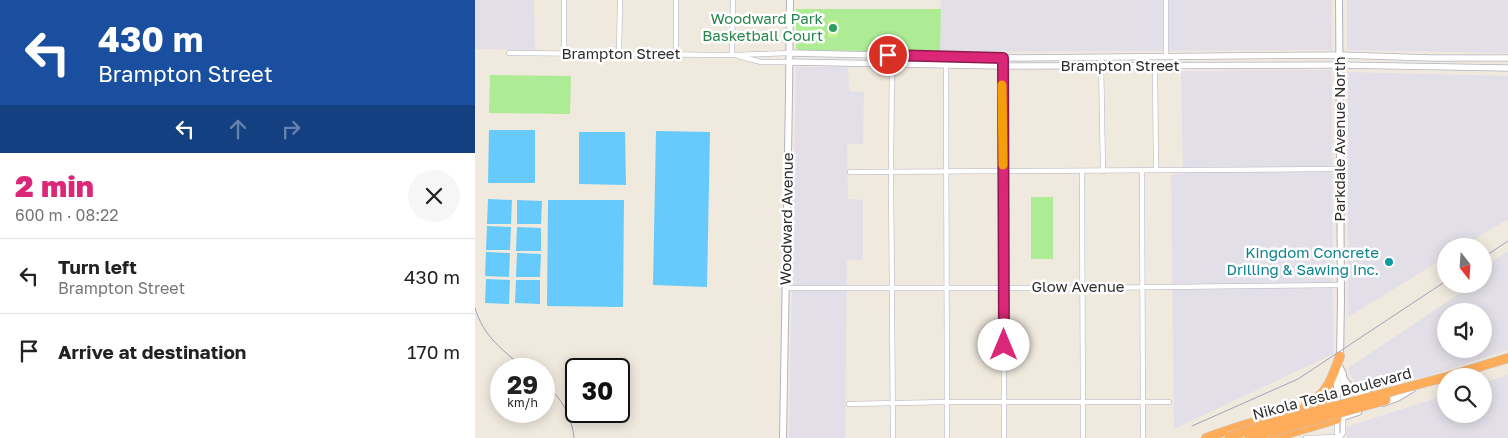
<!DOCTYPE html>
<meta charset="utf-8">
<style>
:root{--surface:#fff;--page:#f6f6f6;--text:#222;--muted:#767676;--line:#e0e0e0;--accent:#db2777}
body{margin:0;font-family:"Golos Text",sans-serif;background:var(--page);color:var(--text);height:100vh;display:flex;flex-direction:column;font-size:19px;white-space:nowrap}
*{box-sizing:border-box;margin:0}
p{font-size:16px;color:var(--muted)}
.icon{flex:none;width:28px;height:28px;fill:none;stroke:currentColor;stroke-width:2;stroke-linecap:round;stroke-linejoin:round}
.map{position:relative;flex:1;overflow:hidden}
.panel{display:flex;flex-direction:column;background:var(--surface);width:475px}
.panel>*{flex:none}
.guide{background:#1a4fa0;color:#fff;overflow:hidden}
.needle{width:32px;rotate:163deg}
.buttons{position:absolute;left:962px;top:238px;display:grid;gap:10px}
.buttons a{display:grid;place-items:center;width:55px;height:55px;border-radius:50%;background:var(--surface);box-shadow:0 2px 12px #0003;font-size:25px}
.speed{position:absolute;left:15px;top:358px;display:flex;gap:10px;font-size:25px;font-weight:700;text-align:center}
.speed>*{display:grid;place-content:center;width:65px;height:65px;border-radius:50%;background:var(--surface);box-shadow:0 2px 12px #0003;line-height:1}
.speed small{font-size:12px;font-weight:400}
.speed .limit{border:2px solid #111;border-radius:8px;background:#fff;color:#111}
.pin{position:absolute;display:grid;place-items:center;width:42px;height:42px;color:#fff;margin:-21px;border:2px solid #fff;border-radius:50%;box-shadow:0 1px 5px #0007}
.me{position:absolute;width:55px;margin:-28px;rotate:0deg;stroke-linejoin:round;filter:drop-shadow(0 0 4px #0008)}
.turn{display:flex;align-items:center;gap:18px;height:105px;padding:0 15px;font-size:22px}
.turn .icon{width:65px;height:65px;stroke-width:2.5}
.turn b{display:block;font-size:35px;line-height:42px}
.lanes{display:flex;align-items:center;height:48px;padding:0 15px;background:#0003;justify-content:center;gap:25px;direction:ltr}
.lanes .off{opacity:.35}
.round{display:grid;place-items:center;flex:none;width:52px;height:52px;border-radius:26px;background:var(--page)}
.summary{display:flex;align-items:center;justify-content:space-between;height:85px;padding:0 15px}
h1{font-size:30px;font-weight:800;line-height:38px;color:var(--accent)}
ul{padding:0;list-style:none}
li{display:flex;align-items:center;gap:15px;height:75px;padding:0 15px;border-top:1px solid var(--line)}
li div{flex:1}
li b{display:block;font-size:19px}
li em{font-style:normal}
main{display:flex;flex:1;min-height:0}
.map>svg:first-child{display:block}
</style>
<main>
<section class="panel">
<div class="guide">
<div class="turn"><svg class="icon" aria-label="left" viewBox="0 0 24 24"><path d="M17 20v-9H6M10 6l-5 5 5 5"/></svg><div><b>430 m</b>Brampton Street</div></div>
<div class="lanes"><svg class="icon" aria-label="left" viewBox="0 0 24 24"><path d="M17 20v-9H6M10 6l-5 5 5 5"/></svg><svg class="icon off" aria-label="ahead" viewBox="0 0 24 24"><path d="M12 20V5M6 11l6-6 6 6"/></svg><svg class="icon off" aria-label="right" viewBox="0 0 24 24"><path d="M7 20v-9h11M14 6l5 5-5 5"/></svg></div>
</div>
<div class="summary"><div><h1>2 min</h1><p>600 m · 08:22</p></div><a class="round"><svg class="icon" aria-label="close" viewBox="0 0 24 24"><path d="M6 6l12 12M18 6L6 18"/></svg></a></div>
<ul>
<li><svg class="icon" aria-label="left" viewBox="0 0 24 24"><path d="M17 20v-9H6M10 6l-5 5 5 5"/></svg><div><b>Turn left</b><p>Brampton Street</p></div><em>430 m</em></li>
<li><svg class="icon" aria-label="arrive" viewBox="0 0 24 24"><path d="M6 21V4h12l-3 4 3 4H6"/></svg><div><b>Arrive at destination</b></div><em>170 m</em></li>
</ul>
</section>
<div class="map">
<svg width="1033" height="438" viewBox="0 0 1033 438">
<rect width="100%" height="100%" fill="#f0e9de"/>
<!-- industrial -->
<g fill="#e2dfe8" fill-rule="evenodd">
<path d="M0,0h59l1,50 -60,-1z"/>
<path d="M466,0h391v50l-392,2z"/>
<path d="M872,0h161v53l-161,-3z"/>
<path d="M321,67h52l1,24 15,1 -1,52h-16l1,55 15,1v60h-16l-2,178h-56z"/>
<path d="M857,70l1,284 -159,75 -3,-254 12,-1 -2,-103z"/>
<path d="M873,72l160,4v143l-45,27h-17v11l-98,60z"/>
<path d="M1033,251v99l-83,27 -54,9h-16l-7,-18 117,-78 -1,-6h20v-17zM971,311h38v38h-38z"/>
<path d="M1033,375v63h-161l-1,-11 100,-32v19h38v-31z"/>
</g>
<!-- green -->
<g fill="#adec95">
<path d="M321,9h145l-1,43 -141,-2 -3,-2z"/>
<path d="M15,75l81,1 -1,38 -81,-1z"/>
<rect x="556" y="197" width="22" height="62"/>
</g>
<!-- pitch -->
<rect fill="#c3f490" x="353" y="20" width="10" height="17"/>
<!-- water -->
<g fill="#67cafc">
<path d="M14,130h46v53h-47z"/>
<path d="M181,131l54,1 -3,155 -54,-2z"/>
<path d="M104,132h46l1,53 -47,-1z"/>
<path d="M13,199l24,1 -1,24h-24z"/>
<path d="M42,200l25,1 -1,23h-24z"/>
<path d="M73,200h76l-1,107 -76,-1z"/>
<path d="M12,226l24,1 -1,23h-24z"/>
<path d="M42,227l24,1v23h-25z"/>
<path d="M11,252l24,1 -1,24 -24,-1z"/>
<path d="M42,253l24,1 -1,23h-24z"/>
<path d="M11,279l24,1 -1,24 -24,-1z"/>
<path d="M41,280h24v24l-25,-1z"/>
</g>
<g fill="none" stroke-linecap="round" stroke-linejoin="round">
<!-- minor casing -->
<g stroke="#b2b4c2" stroke-width="5.5">
<g id="minor">
<path d="M34,53l223,2 58,-2"/>
<path d="M89,54v-54"/>
<path d="M144,54l1,-54"/>
<path d="M201,54v-54"/>
<path d="M257,55l1,-55"/>
<path d="M263,56l23,6h28"/>
<path d="M417,56l-1,116 2,266"/>
<path d="M471,57l1,381"/>
<path d="M691,57v-57"/>
<path d="M528,58l1,380"/>
<path d="M626,58l2,113"/>
<path d="M680,65l1,105"/>
<path d="M607,171l1,267"/>
<path d="M667,171l1,267"/>
<path d="M375,172l490,-3"/>
<path d="M311,288h296l259,-3"/>
<path d="M374,404l98,-2h222"/>
<path d="M862,419v14l3,5"/>
<path d="M865,437l3,-4v-16"/>
<path d="M831,438l34,-1"/>
</g>
</g>
<!-- tertiary casing -->
<g stroke="#b2b4c2" stroke-width="7">
<g id="tertiary">
<path d="M315,53l213,5 337,-3 91,3h77"/>
<path d="M314,62l213,4 338,-1 168,3"/>
</g>
</g>
<!-- secondary casing -->
<g stroke="#b2b4c2" stroke-width="8">
<g id="secondary">
<path d="M864,0l2,300 -1,59"/>
<path d="M865,368l3,6 1,32"/>
<path d="M869,379c7,11 14,14 27,16"/>
<path d="M908,403l14,-5 15,-9"/>
<path d="M862,408v-34l3,-5"/>
<path d="M862,419l21,-7"/>
<path d="M308,438l6,-343 1,-95"/>
</g>
</g>
<!-- motorway casing -->
<g stroke="#c8c8c8" stroke-width="10">
<g id="motorway">
<path d="M974,376l59,-18"/>
<path d="M831,405c22,-11 26,-27 34,-49"/>
<path d="M731,438c40,-15 82,-26 125,-34"/>
<path d="M798,438l64,-19"/>
</g>
</g>
<!-- minor -->
<use href="#minor" stroke="#fff" stroke-width="4.5"/>
<!-- tertiary -->
<use href="#tertiary" stroke="#fff" stroke-width="5.5"/>
<!-- secondary -->
<use href="#secondary" stroke="#fff" stroke-width="6"/>
<!-- motorway -->
<use href="#motorway" stroke="#ffad5a" stroke-width="9"/>
<!-- rail -->
<g stroke="#a0a2b9" stroke-width="1">
<path d="M1009,257l24,-16"/>
<path d="M0,308c8,28 29,44 51,61"/>
<path d="M69,383c17,14 28,33 30,55"/>
<path d="M717,426l106,-47 148,-98"/>
</g>
<!-- motorway-bridge casing -->
<g stroke="#c8c8c8" stroke-width="10" stroke-linecap="butt">
<g id="motorway-bridge">
<path d="M754,437l35,-12 182,-48"/>
<path d="M774,438l137,-38"/>
</g>
</g>
<!-- motorway-bridge -->
<use href="#motorway-bridge" stroke="#ffad5a" stroke-width="9"/>
</g>
<g fill="none" stroke-linecap="round" stroke-linejoin="round">
<!-- route casing -->
<g stroke="#8e194d" stroke-width="12">
<path id="route" d="M413,55l115,3 1,287"/>
</g>
<!-- route -->
<use href="#route" stroke="#db2777" stroke-width="9"/>
<!-- slow -->
<path stroke="#f59e0b" stroke-width="9" d="M527,85l1,80"/>
</g>
<!-- markers -->
<circle fill="#2e9e5b" stroke="#fff" stroke-width="2" cx="358" cy="28" r="5"/>
<circle fill="#0f9aa8" stroke="#fff" stroke-width="2" cx="914" cy="262" r="5"/>
<g text-anchor="middle" stroke-width="5" stroke-linejoin="round" paint-order="stroke">
<!-- leisure labels -->
<g font-size="15" fill="#27864d" stroke="#fff" text-anchor="end">
<text x="348" y="24">Woodward Park<tspan x="348" dy="17">Basketball Court</tspan></text>
</g>
<!-- street labels -->
<g font-size="15" fill="#2d2d2d" stroke="#fff">
<text x="146" y="59">Brampton Street</text>
<text x="645" y="71">Brampton Street</text>
<text transform="translate(865 139) rotate(-90)" y="5">Parkdale Avenue North</text>
<text transform="translate(312 219) rotate(-89)" y="5">Woodward Avenue</text>
<text x="603" y="292">Glow Avenue</text>
<text transform="translate(857 394) rotate(-15)" y="5">Nikola Tesla Boulevard</text>
</g>
<!-- culture labels -->
<g font-size="15" fill="#0d838f" stroke="#fff" text-anchor="end">
<text x="904" y="258">Kingdom Concrete<tspan x="904" dy="17">Drilling &amp; Sawing Inc.</tspan></text>
</g>
</g>
</svg>
<div class="buttons">
<a><svg class="needle" viewBox="-14 -14 28 28"><path d="M0-13l5 13h-10z" fill="#e53935"/><path d="M0 13l5-13h-10z" fill="#767676"/></svg></a>
<a><svg class="icon" aria-label="sound" viewBox="0 0 24 24"><path d="M4 9h4l5-4v14l-5-4H4zM17 9q2 3 0 6"/></svg></a>
<a><svg class="icon" aria-label="search" viewBox="0 0 24 24"><circle cx="10" cy="10" r="6"/><path d="M15 15l6 6"/></svg></a>
</div>
<div class="speed"><div>29<small>km/h</small></div><div class="limit">30</div></div>
<div class="pin" style="left:413px;top:55px;background:#d93025"><svg class="icon" aria-label="arrive" viewBox="0 0 24 24"><path d="M6 21V4h12l-3 4 3 4H6"/></svg></div>
<svg class="me" style="left:529px;top:345px" viewBox="-20 -20 40 40"><circle r="19" fill="#fff"/><path d="M0-13L10 11 0 6-10 11z" fill="#db2777"/></svg>
</div>
</main>
